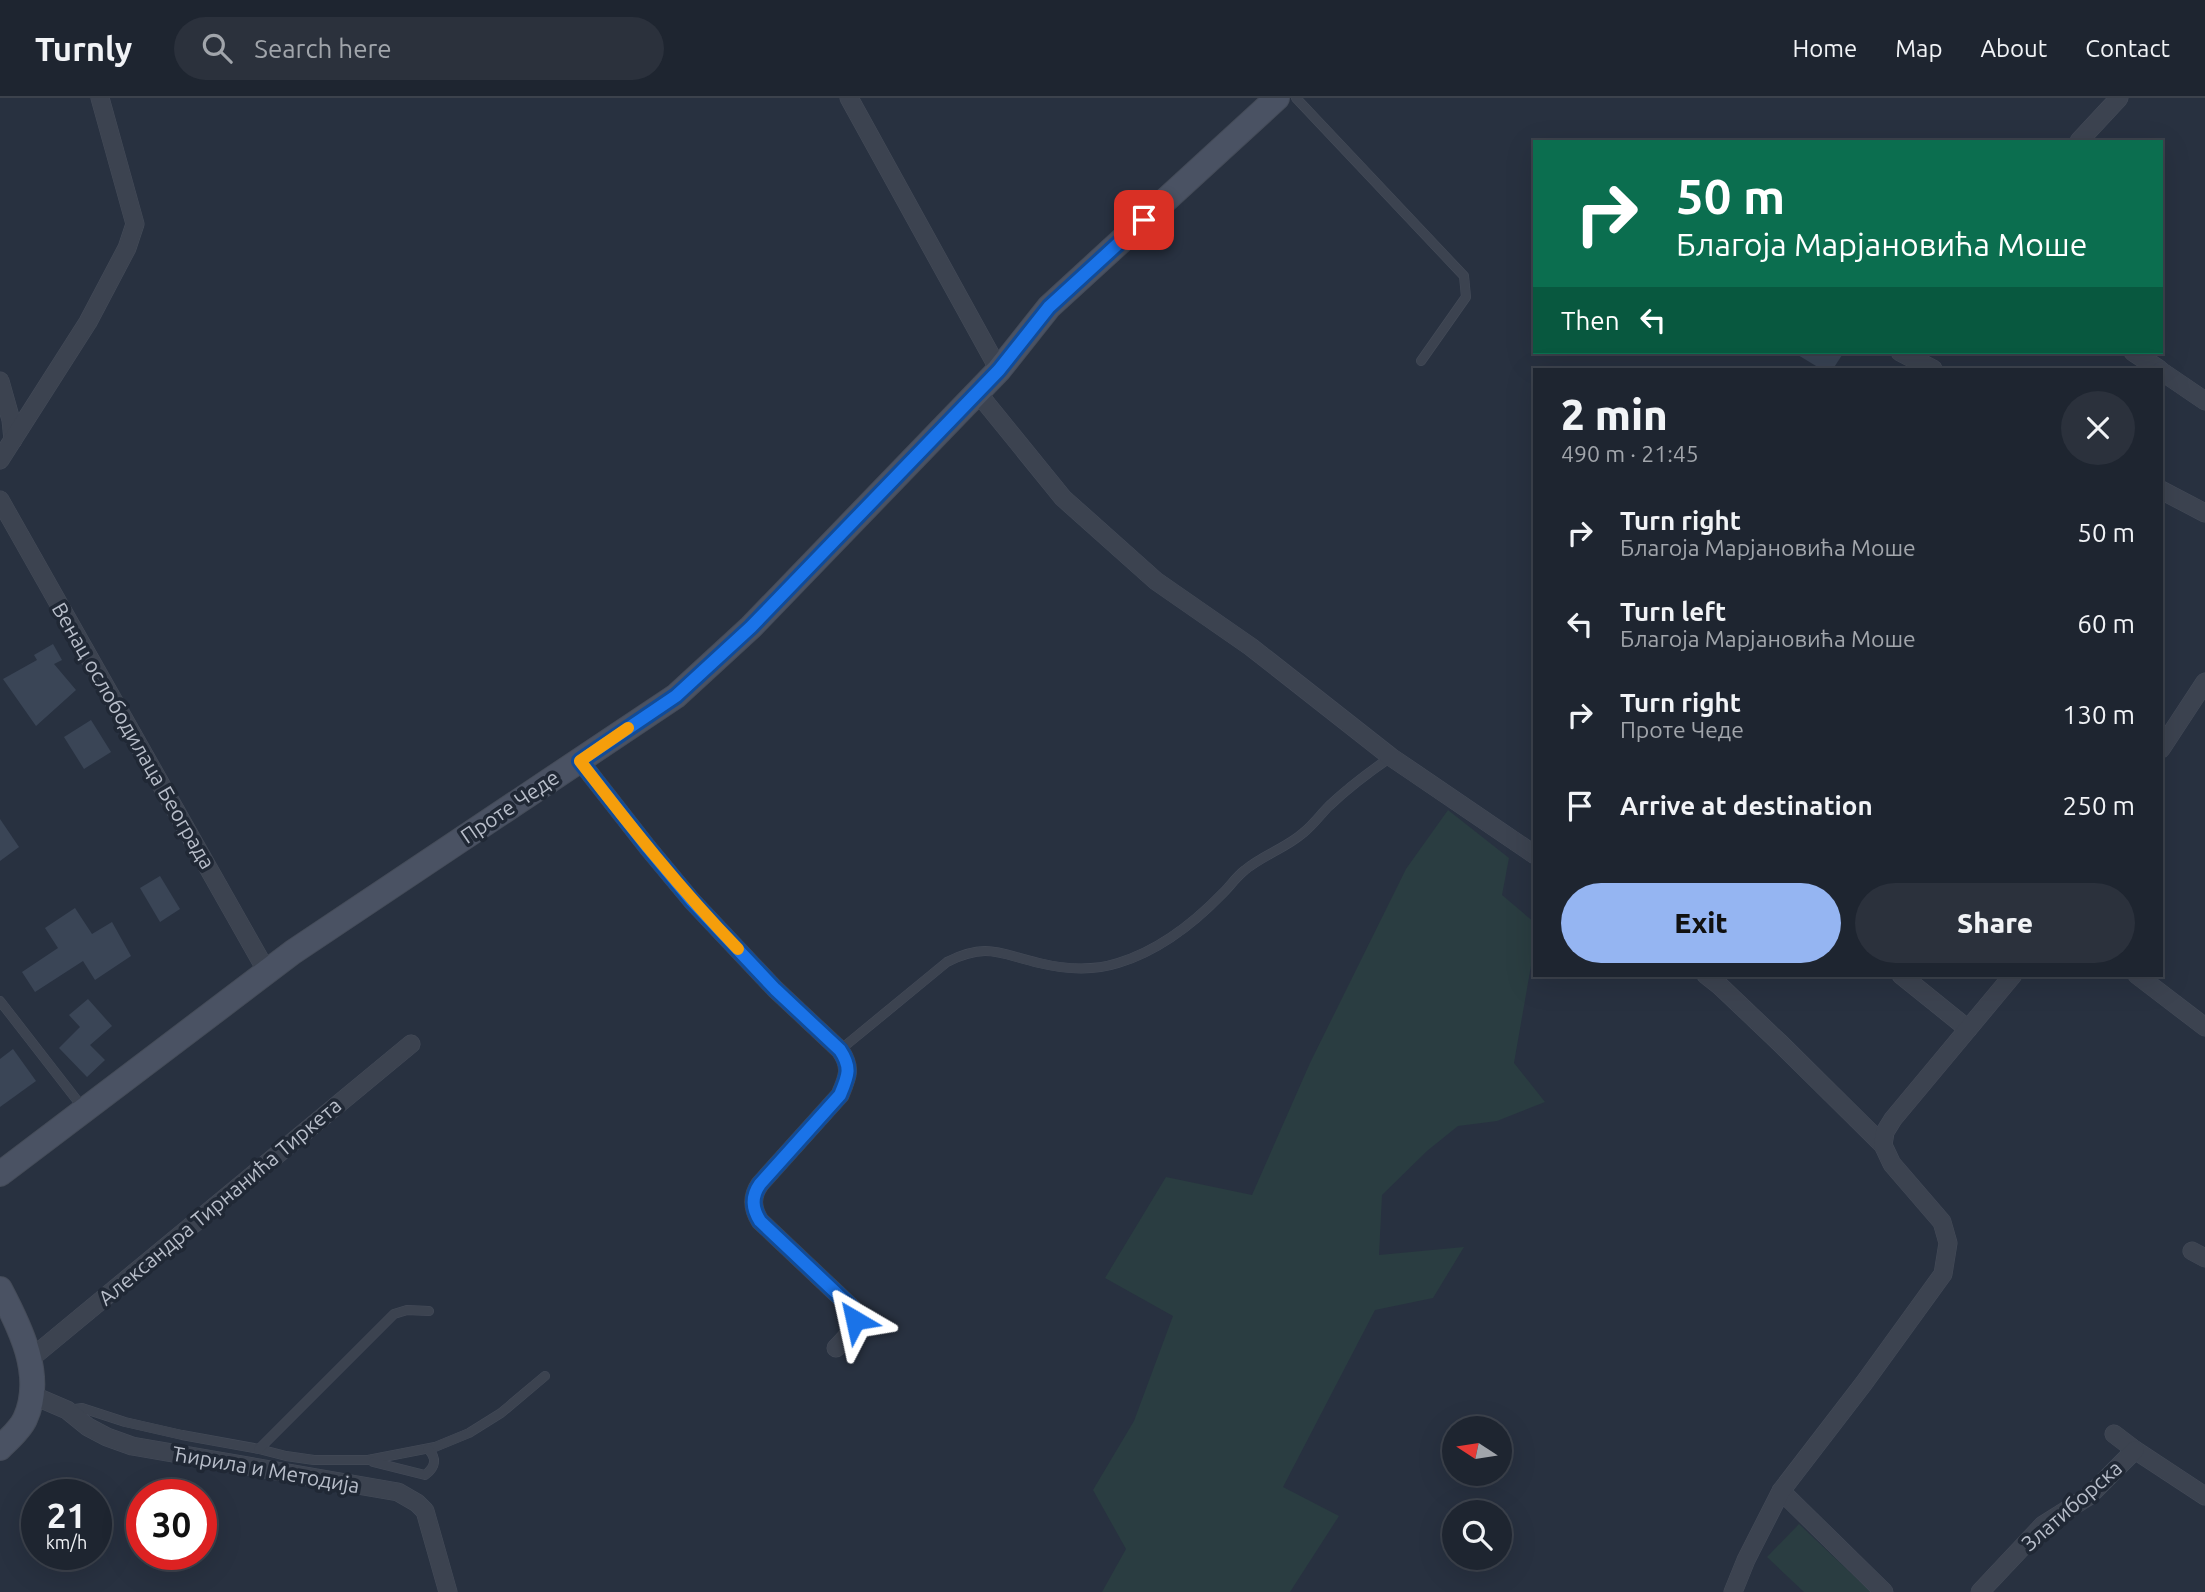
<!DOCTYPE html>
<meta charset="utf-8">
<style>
:root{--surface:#1e2530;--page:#2b313c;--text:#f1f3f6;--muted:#a1a5ab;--line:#3c424c;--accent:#95b5f2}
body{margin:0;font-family:Ubuntu,sans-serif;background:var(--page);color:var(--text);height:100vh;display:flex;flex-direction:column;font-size:26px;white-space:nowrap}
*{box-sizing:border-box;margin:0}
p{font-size:23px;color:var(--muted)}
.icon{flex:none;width:38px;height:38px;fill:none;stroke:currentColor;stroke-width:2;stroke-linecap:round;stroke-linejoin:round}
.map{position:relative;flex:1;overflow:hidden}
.details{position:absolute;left:1533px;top:270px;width:630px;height:609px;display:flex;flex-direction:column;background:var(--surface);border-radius:0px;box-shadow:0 7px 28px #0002,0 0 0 2px var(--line)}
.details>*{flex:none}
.hud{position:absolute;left:1533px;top:42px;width:630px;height:214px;border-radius:0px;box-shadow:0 7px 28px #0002,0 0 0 2px var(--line);background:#0b6e4f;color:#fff;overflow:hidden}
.needle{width:46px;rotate:282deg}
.buttons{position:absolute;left:1442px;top:1318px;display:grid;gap:14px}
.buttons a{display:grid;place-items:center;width:70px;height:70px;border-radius:50%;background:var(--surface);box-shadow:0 7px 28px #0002,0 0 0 2px var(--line);font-size:35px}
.speed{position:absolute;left:21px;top:1381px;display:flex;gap:14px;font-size:35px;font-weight:700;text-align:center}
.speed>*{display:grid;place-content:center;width:91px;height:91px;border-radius:50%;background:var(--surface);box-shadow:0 7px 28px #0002,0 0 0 2px var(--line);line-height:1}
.speed small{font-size:18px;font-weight:400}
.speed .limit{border:10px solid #d22;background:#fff;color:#111}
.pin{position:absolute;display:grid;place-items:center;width:60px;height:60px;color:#fff;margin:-30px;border-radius:14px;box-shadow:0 4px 10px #0006}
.me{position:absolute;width:77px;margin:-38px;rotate:324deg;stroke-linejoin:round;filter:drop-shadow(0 0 5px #0008)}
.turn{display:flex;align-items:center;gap:24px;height:147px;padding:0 28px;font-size:32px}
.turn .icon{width:91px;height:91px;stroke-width:2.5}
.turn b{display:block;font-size:49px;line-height:60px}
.then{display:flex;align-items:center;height:66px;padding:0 28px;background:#0003;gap:14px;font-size:26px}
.round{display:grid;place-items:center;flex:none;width:74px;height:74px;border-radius:37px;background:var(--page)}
.headline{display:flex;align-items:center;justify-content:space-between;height:119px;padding:0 28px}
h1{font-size:42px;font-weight:800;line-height:52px}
.action{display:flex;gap:14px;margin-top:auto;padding:14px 28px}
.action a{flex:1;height:80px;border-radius:42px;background:var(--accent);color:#111;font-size:28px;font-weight:800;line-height:80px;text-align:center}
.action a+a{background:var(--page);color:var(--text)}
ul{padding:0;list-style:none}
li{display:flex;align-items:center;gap:21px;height:91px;padding:0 28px}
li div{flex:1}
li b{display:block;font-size:26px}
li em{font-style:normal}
header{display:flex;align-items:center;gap:42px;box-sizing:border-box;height:98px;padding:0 35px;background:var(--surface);border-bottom:2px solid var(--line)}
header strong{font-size:33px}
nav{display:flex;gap:38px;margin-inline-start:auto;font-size:24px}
.search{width:490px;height:63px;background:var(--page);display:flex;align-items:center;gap:18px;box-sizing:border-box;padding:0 24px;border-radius:38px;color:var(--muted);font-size:26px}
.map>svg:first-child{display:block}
</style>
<header>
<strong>Turnly</strong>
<div class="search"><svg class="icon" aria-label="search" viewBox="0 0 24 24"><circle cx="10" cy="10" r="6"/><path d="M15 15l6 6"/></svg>Search here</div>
<nav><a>Home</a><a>Map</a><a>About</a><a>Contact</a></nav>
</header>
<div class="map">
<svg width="2205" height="1494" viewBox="0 0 2205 1494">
<rect width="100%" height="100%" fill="#283140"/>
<!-- green -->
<g fill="#2a3d41">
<path d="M1448,712l61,48 -7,37 33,28v20l-21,120 31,39 -48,19 -39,5 -31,25 -45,44 -3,60 85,-8 -31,51 -58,12 -92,177 56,29 -49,76h-188l24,-43 -33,-59 41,-69 39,-105 -68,-38 61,-101 86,18 58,-132 96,-194z"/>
<path d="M1799,1426l72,68h-67l-37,-35z"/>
</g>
<!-- building -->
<g fill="#3a4556">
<path d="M1793,254h51l-11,17h-12z"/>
<path d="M53,546l9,16 -8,4 22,26 -40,36 -33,-47 34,-19 -3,-5z"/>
<path d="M91,622l20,32 -27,17 -20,-32z"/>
<path d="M0,721l19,28 -19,14z"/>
<path d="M160,778l20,33 -20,13 -20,-34z"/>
<path d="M75,810l17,26 20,-12 19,34 -36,24 -12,-19 -48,31 -13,-20 36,-24 -13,-20z"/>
<path d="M88,901l24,27 -22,19 15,15 -18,17 -28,-29 21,-21 -11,-12z"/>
<path d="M13,951l23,32 -36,26v-48z"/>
</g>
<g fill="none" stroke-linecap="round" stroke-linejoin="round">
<!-- lane casing -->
<g stroke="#454c59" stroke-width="10">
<g id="lane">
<path d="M1296,0l168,178 2,21 -45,64"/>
<path d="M0,903l83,107"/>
<path d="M840,952l107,-88c40,-20 53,-8 92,1 25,6 54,8 79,0 40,-12 77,-41 105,-70 8,-8 13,-16 22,-23 18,-15 41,-22 58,-37 10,-8 17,-18 26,-27 19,-18 40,-34 62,-49"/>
<path d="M69,1312l13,-2 43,14 57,13 77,14 27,7 28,4h54l67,-13 34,-14 32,-20 44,-37"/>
<path d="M259,1351l135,-135 13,-4 22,1"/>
<path d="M373,1364l52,13c11,-8 12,-17 3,-26"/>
</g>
</g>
<!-- street casing -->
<g stroke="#454c59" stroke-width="19">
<g id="street">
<path d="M849,0l150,272"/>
<path d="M2079,43l40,-43"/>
<path d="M1900,254l33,17"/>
<path d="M2133,254l26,17"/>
<path d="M2161,273l44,30"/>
<path d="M0,283l11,39 2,20"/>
<path d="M977,294l86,106 93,83 95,66 140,110 144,98"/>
<path d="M0,362l88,-138 39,-74 8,-24 -35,-126"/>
<path d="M2161,392l44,23"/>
<path d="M0,402l267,472"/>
<path d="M2161,651l44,-67"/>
<path d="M580,663l68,87 44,53 83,88 65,61c12,18 8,26 0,45l-80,89c-9,13 -8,24 0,37l92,87c7,18 -4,28 -16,40"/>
<path d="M1706,877l14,11 61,58 102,101"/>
<path d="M1901,877l67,54"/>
<path d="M2137,877l68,52"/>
<path d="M2192,1153l13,7"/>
<path d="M29,1262l382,-316"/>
<path d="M32,1297l35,15 21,17 19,10 25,9 266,46 19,11 8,8 23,81"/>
<path d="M2114,1336l21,16 70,46"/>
<path d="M1781,1393l103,101"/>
<path d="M1733,1494l13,-32 35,-69 83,-108 79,-109 5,-31 -6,-21 -50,-58 -9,-19 2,-13 8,-13 120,-144"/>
<path d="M1980,1494l63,-67 46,-29 46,-46"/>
</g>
</g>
<!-- secondary casing -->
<g stroke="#454c59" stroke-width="26">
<g id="secondary">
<path d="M0,1076l293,-222 383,-256 75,-69 248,-257 50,-63 228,-209"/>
<path d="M0,1191c20,38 45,87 25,130 -5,11 -17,21 -25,29"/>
</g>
</g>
<!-- lane -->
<use href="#lane" stroke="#3c4350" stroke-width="9"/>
<!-- street -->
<use href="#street" stroke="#3c4350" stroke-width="18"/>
<!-- secondary -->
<use href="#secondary" stroke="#4a5263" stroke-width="24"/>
</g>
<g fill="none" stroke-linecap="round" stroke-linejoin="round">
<!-- route casing -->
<g stroke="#114b97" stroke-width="18">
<path id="route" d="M855,1222l-3,-12 -92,-87c-8,-13 -9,-24 0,-37l80,-89c8,-19 12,-27 0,-45l-65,-61 -83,-88 -44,-53 -68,-87 96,-65 75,-69 248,-257 50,-63 95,-87"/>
</g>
<!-- route -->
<use href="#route" stroke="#1a73e8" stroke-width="12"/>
<!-- slow -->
<path stroke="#f59e0b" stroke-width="12" d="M628,630l-48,33c50,65 101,129 158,188"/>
</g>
<g text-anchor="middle" stroke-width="7" stroke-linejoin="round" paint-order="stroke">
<!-- street labels -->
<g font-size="21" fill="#b8beca" stroke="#202835">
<text transform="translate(133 638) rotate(60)" y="7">Венац ослободилаца Београда</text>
<text transform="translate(510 709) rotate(-34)" y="7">Проте Чеде</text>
<text transform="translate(220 1104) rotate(-40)" y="7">Александра Тирнанића Тиркета</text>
<text transform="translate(266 1372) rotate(10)" y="7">Ћирила и Методија</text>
<text transform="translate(2072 1408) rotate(-41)" y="7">Златиборска</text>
</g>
</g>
</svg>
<div class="buttons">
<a><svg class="needle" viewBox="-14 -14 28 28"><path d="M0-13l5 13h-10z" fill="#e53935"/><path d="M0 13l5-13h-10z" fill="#a1a5ab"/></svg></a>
<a><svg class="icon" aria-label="search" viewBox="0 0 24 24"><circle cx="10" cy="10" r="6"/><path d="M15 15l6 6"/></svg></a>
</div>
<div class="speed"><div>21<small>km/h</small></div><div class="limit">30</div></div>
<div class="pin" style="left:1144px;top:122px;background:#d93025"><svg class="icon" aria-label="arrive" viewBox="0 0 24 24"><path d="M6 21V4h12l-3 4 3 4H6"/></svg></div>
<svg class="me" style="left:855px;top:1222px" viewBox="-20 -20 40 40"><path d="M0-17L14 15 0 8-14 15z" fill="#1a73e8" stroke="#fff" stroke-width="4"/></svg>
<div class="hud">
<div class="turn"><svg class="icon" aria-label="right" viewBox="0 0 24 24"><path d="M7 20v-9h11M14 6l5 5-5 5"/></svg><div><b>50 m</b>Благоја Марјановића Моше</div></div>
<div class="then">Then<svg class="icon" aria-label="left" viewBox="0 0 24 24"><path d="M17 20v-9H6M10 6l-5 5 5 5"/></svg></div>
</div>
<section class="details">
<div class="headline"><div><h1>2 min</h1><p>490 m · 21:45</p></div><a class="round"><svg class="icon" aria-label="close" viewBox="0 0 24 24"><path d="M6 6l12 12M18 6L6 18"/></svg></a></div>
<ul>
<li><svg class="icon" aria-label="right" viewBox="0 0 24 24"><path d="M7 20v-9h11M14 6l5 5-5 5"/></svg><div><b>Turn right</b><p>Благоја Марјановића Моше</p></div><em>50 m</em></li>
<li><svg class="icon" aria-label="left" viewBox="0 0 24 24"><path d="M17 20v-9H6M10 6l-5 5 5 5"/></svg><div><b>Turn left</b><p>Благоја Марјановића Моше</p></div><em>60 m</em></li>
<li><svg class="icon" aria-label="right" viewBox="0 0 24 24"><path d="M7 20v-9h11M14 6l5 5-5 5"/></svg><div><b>Turn right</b><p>Проте Чеде</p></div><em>130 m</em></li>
<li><svg class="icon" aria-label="arrive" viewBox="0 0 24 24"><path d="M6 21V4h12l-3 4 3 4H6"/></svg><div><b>Arrive at destination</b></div><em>250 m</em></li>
</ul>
<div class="action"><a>Exit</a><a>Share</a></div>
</section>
</div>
